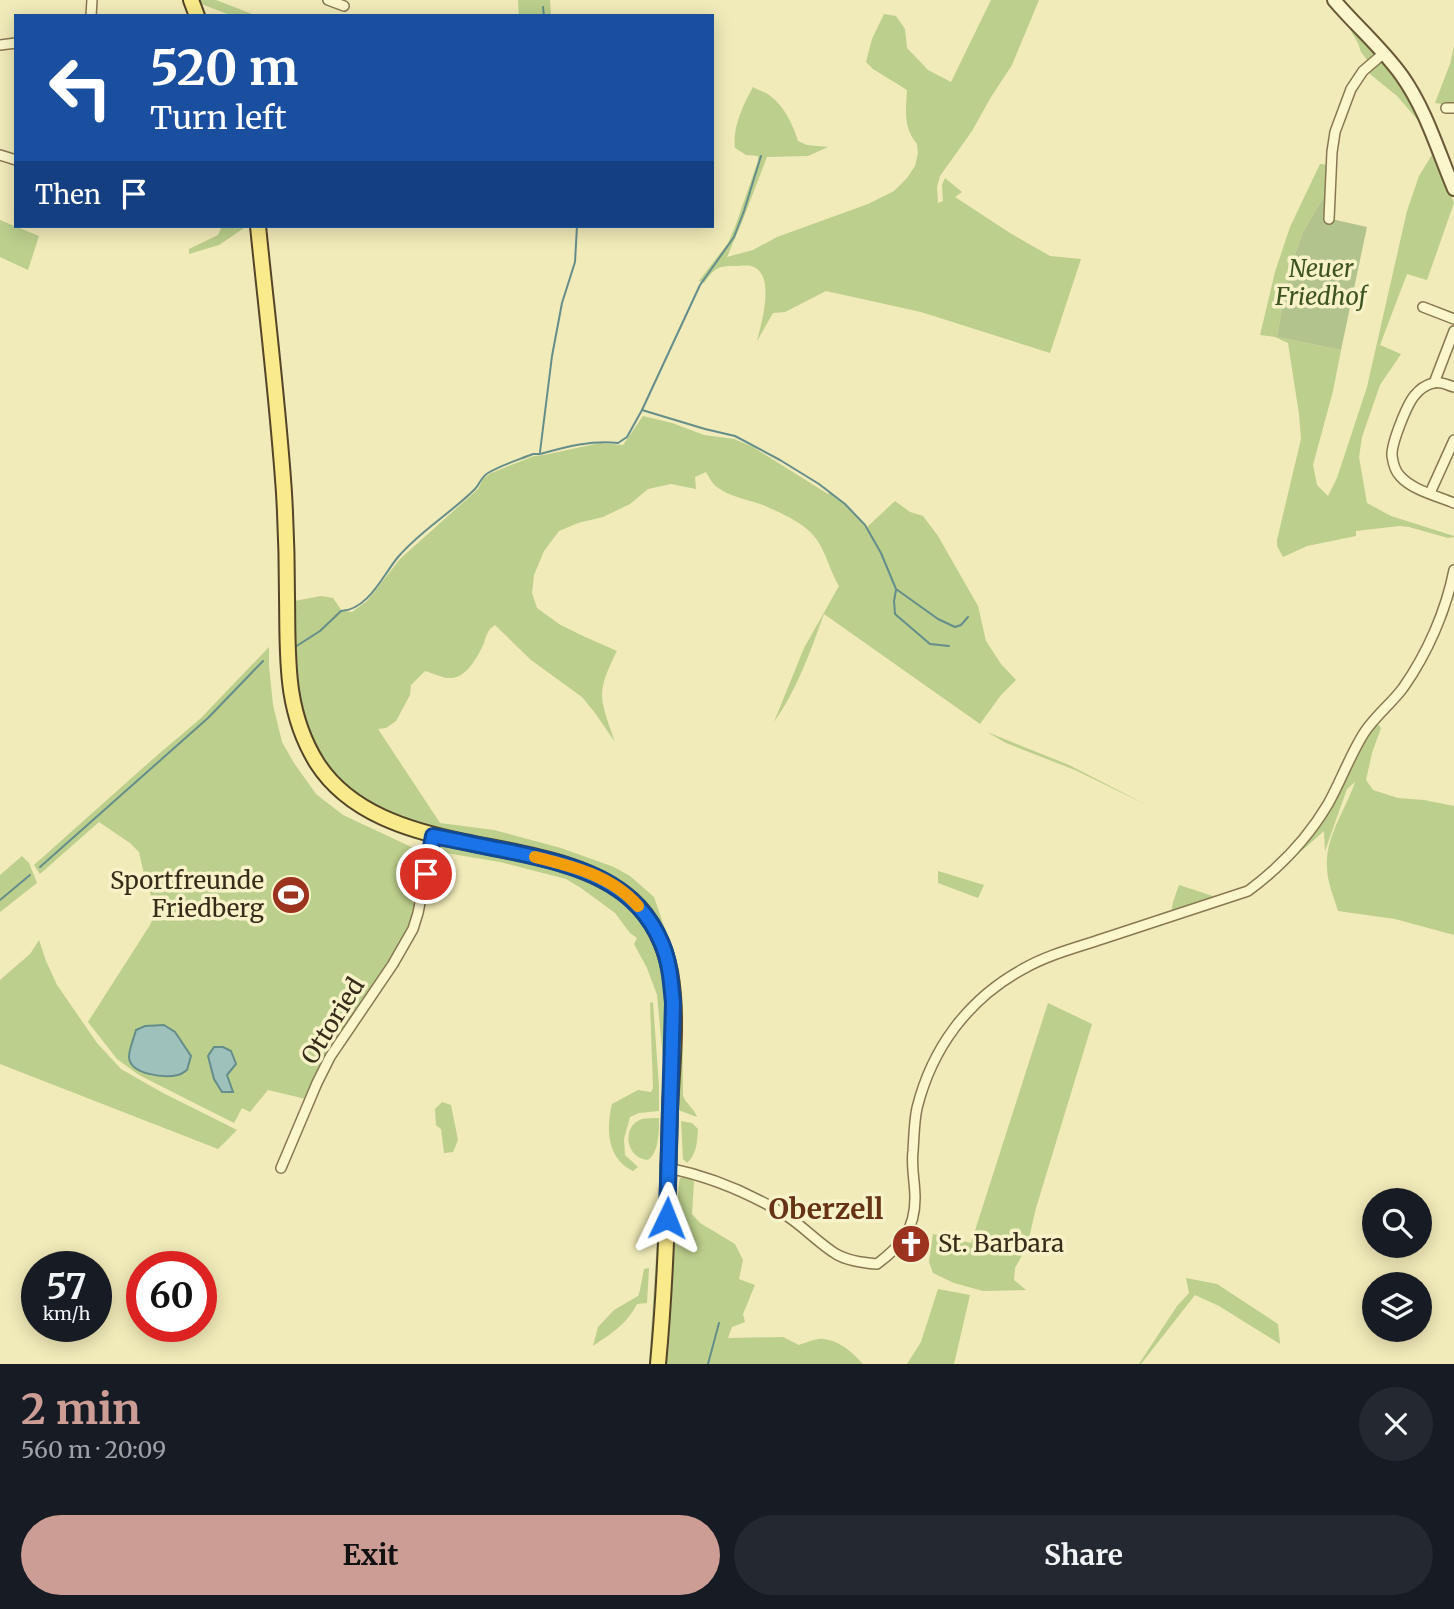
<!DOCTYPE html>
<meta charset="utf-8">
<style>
:root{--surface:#171b24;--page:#242831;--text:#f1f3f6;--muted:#9ea1a6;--accent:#cb9d95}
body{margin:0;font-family:Merriweather,serif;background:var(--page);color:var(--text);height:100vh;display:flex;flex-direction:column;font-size:26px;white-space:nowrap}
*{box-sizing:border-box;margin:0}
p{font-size:23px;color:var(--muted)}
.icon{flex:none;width:38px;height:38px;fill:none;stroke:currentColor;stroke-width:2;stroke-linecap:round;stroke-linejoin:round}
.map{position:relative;height:1364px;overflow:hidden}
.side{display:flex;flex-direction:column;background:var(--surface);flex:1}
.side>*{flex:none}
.hud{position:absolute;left:14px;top:14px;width:700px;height:214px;border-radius:0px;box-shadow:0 4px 18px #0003;background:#1a4fa0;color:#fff;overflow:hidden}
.fabs{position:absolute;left:1362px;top:1188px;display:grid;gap:14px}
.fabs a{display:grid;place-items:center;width:70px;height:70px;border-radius:50%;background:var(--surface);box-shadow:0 4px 18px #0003;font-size:35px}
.speed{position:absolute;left:21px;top:1251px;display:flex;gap:14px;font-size:35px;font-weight:700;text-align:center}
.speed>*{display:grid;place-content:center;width:91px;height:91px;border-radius:50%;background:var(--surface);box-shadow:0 4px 18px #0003;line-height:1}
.speed small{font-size:18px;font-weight:400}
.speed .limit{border:10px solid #d22;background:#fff;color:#111}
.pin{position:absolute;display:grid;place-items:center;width:60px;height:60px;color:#fff;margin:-30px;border:4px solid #fff;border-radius:50%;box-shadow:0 2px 7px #0007}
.me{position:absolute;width:77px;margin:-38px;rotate:2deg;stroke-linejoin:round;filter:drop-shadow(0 0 5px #0008)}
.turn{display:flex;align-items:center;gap:24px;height:147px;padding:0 21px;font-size:32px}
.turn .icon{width:91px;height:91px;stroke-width:2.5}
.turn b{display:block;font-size:49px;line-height:60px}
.then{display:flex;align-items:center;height:66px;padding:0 21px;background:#0003;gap:14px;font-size:26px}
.round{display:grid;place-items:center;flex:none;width:74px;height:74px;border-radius:37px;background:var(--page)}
.headline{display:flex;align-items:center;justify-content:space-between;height:119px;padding:0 21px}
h1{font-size:42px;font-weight:700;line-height:52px;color:var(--accent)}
.cta{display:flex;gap:14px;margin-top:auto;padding:14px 21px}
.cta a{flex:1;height:80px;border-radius:42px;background:var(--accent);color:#111;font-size:28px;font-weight:700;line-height:80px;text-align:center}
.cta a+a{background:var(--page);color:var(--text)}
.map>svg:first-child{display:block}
</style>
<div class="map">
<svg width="1454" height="1364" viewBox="0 0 1454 1364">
<rect width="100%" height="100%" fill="#f1eab9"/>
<!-- green -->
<g fill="#bccf8c">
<path d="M196,0h20l41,16h-24l-37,-14z"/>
<path d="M518,0h32l1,16h-32z"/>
<path d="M991,0h48l-27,65 -21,32 -19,34 -32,45 -3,11 1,16 5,-2 -1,-16 3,-7 17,14 -7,5 55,36 40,23 31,3 -31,94 -129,-41 -95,-21 -41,21 -12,1 -16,28c4,-17 20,-68 -6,-75 -5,-1 -12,0 -17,0 -17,0 -20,3 -30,17l-5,-2 29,-38 7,-16 23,-66v-5l-12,-1 -11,-7c-3,-20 8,-43 18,-61 5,3 12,5 16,8 15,10 24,30 29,46l9,4 21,2 -20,9 -41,1 -25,65 -15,35 26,-7 24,-13 91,-33 26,-13 13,-13 8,-12 3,-13 -1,-9c-14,-17 -11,-33 -10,-54l-34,-21 -7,-7 6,-23 12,-25 12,2 9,13 2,19 21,22 23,12z"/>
<path d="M1347,24c35,33 62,70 81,114l-11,-19 -20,-23 -27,-22 -2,-13 -7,-9 -3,-9z"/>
<path d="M1454,46v58l-6,1 -13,-2 15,-39z"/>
<path d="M1433,153l21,50 -27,77 -20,-6 -27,71 21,9 -21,31 -18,52 -3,20 8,46 24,13 63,20v1l-6,1 -39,-11 -10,-1 -43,5v5l-49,10 -24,11 -6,-11v-6l24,-101 -2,-25 -11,-71 -13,-6 -15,-2 15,-63 15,-45 30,-63 10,1 -1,23 -26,44 -15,42 -11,63 64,13 -8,41 -20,74 4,20 11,11 9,-18 30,-91 40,-176 12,-35z"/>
<path d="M0,220l39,16 -11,34 -28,-13z"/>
<path d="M222,226h25l-28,19 -30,9v-5l29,-14z"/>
<path d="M643,416l29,7 32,12 30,4 19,8 75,47 2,-2 15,12 21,24 29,-27 15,11 13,4 15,20 40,70 8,35 15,23 15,16 -15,15 -21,29 -156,-110c-14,38 -27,76 -50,108l30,-74 35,-62c-11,-18 -14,-42 -31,-56 -11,-10 -29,-18 -43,-24 -14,-6 -32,-8 -45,-17 -7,-4 -10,-10 -14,-17l-11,5 1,12 -25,-5 -23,5 -18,15 -27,13 -25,6 -19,8 -15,20 -10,24 -2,18 5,15 22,16 24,12 34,15c-22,43 -17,47 -2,91l-20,-29 -13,-16 -51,-37 -36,-35c-7,4 -9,11 -11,18 -6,13 -17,34 -32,35 -9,1 -19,-5 -27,-7l-14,14 -1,10 -14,26 -10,7 -8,1 62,94 54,7 67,18 53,19 16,9 24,21 25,73 3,34 1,92c3,8 12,13 14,21l-19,-7v-76l-12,-90 -12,-30 -10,-13 -19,-16 -24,-13 -195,-49 -2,-7c-56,-12 -100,-67 -108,-123 -4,-30 -2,-61 -2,-92l27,-5 12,2 9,13 10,1 15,-11 33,-42 78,-70 5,-10 8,-6 43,-17 10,-1 56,-12 23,2z"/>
<path d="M269,647v19l4,39 9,37 12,21 22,31 27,21 81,38v4l-13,42c8,9 4,17 1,27l-106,173 -38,-9 -18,22 -8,-4 -8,15 -95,-48 -22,-16 -29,-37 62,-97 6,-14 -12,-37 -5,-22 -9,-9 -31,-21 -59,52 -6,-9 120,-107 46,-39z"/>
<path d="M1377,723l4,5 -9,25 -6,27 7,10 25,8 26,2 30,6v129l-59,-16 -57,-8c-4,-14 -11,-29 -11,-44 -2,-30 19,-58 28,-85l-8,7 -22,62 -1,-20 -52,46 37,-40 54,-93z"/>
<path d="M987,732l82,33 78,40 -72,-35 -69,-27z"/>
<path d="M443,844c29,7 59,13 88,19 22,4 47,8 67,19 46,25 70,70 71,123 0,33 -3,67 -5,101v-36l-7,-75 -10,-27 -13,-24 3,-6 -7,-5 -15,-20 -34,-25 -15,-9 -66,-17 -60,-10 -4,-4z"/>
<path d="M22,856l7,7 8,20 -37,29v-37z"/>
<path d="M938,871l46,14 -6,13 -40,-15z"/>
<path d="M1179,885l34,11 20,-2 -62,20 2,-12z"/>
<path d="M39,940l7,21 11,24 40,58 24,26 42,24 74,37 -19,19 -218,-85v-84l30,-26z"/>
<path d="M653,1002l6,85v24l-20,2 -9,4 -6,22 1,16 13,12 -5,4c-26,-12 -27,-42 -21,-67l26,-14 13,2 2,-4 -3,-85z"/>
<path d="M1048,1003l44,21 -56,184 -9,38 -12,22 -1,12 12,10 -43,1 -29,-8 -21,-10 -4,-11 4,-28 38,9z"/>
<path d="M442,1102l9,3 7,35 -5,12 -9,1 -3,-24 -5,-4 -1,-16z"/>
<path d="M659,1118c0,14 0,34 -11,42 -24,-2 -26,-35 -6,-41 5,-1 12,-1 17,-1z"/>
<path d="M681,1121l11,2 6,6c-1,13 -1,25 -11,34l-4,-4z"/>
<path d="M659,1162l2,3 1,29 -9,170h-4l11,-170z"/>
<path d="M684,1177l10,4 -2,33 8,9 35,21 8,16 -4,19 16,6 -12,29 2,8 -13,5 -4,11 55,-1 16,8c7,-2 17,-7 24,-6 16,1 30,14 40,25h-199l15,-181 1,-5z"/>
<path d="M649,1268l-2,35 -10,1c-11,21 -25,29 -44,42l5,-19 16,-17 24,-14 2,-6 4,-21z"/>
<path d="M1186,1278l31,6 61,40 2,20 -61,-38 -24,-11 -54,69h-2l38,-58 12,-13z"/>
<path d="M938,1289l32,6 -16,69h-47l14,-22z"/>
</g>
<!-- cemetery -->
<path fill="#b3c38d" d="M1329,188l-2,30 40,9 -26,123 -64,-13 11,-63 15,-42z"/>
<!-- water -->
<g fill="#9ec1bc" stroke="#658e8b" stroke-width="2">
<path d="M164,1025l11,7 16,24 -4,14c-3,2 -5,4 -9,5 -13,3 -48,0 -49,-18 0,-8 5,-19 7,-27l9,-4z"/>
<path d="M214,1047h9l8,4 5,13 -9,11 6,17h-11l-8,-13 -6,-23z"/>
</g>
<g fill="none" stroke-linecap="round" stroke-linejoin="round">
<!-- stream -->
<g stroke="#658e8b" stroke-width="2">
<path d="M543,7l1,9"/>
<path d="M642,410l58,-125 34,-48 10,-26 17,-55"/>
<path d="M540,452l12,-96 10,-53 13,-41 2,-36"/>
<path d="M896,590l-2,11 1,13 35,30 19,2"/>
<path d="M295,647l25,-16 21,-20c27,-1 42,-36 57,-54 22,-26 53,-44 77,-68 5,-5 6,-12 13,-16 13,-8 30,-13 45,-19h7c26,-7 51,-14 78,-11l9,-6 15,-27 63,19 30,7 45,24 39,24 26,20 20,21 16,28 15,36 42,30 17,8 6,-2 7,-8"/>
<path d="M40,867l168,-149 55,-57"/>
<path d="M0,900l30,-25"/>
<path d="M708,1364l11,-41"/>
</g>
<!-- minor casing -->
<g stroke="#887852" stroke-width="12">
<g id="minor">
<path d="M328,0l16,6"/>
<path d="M91,16l1,-16"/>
<path d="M0,45l16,-2"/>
<path d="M1446,108h8"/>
<path d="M0,155l16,5"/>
<path d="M1329,219l3,-67 3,-20 16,-43 12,-18 21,-18"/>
<path d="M1423,307l31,12"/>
<path d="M1434,383l20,-52"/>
<path d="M1454,387c-7,-2 -14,-6 -21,-4 -7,2 -14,7 -18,12 -8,9 -24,49 -23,61 1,7 3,15 8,20 12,14 37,20 54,27"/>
<path d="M1430,493l24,-53"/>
<path d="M281,1168l36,-85 13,-26 63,-93 20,-35 5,-16 15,-77"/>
<path d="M668,1168c40,8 81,25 116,46 18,11 33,28 52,40 12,7 28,9 41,10 24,-18 38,-34 38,-66 0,-16 -4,-32 -2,-47 1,-14 1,-29 4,-43 15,-60 51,-109 106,-139 24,-14 52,-21 79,-30 49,-16 98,-32 146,-48 31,-23 60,-53 80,-87 13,-23 22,-49 36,-71 11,-17 27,-29 39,-45 24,-34 43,-77 51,-118"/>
</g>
</g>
<!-- secondary casing -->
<g stroke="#6a5936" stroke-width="16">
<path id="secondary" d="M1334,0c22,26 48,48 68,76 24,34 36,75 52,113"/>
</g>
<!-- primary casing -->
<g stroke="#554528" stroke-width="18">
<g id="primary">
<path d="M191,0l6,16"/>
<path d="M258,226c9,89 20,178 26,267 2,34 3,69 3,104 1,59 -3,113 30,166 32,50 93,68 148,79 53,11 125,20 167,58 20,18 33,45 38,72 8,44 2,92 0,137 -2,85 -4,170 -12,255"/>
</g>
</g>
<!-- minor -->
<use href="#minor" stroke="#fcf6cc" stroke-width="9"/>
<!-- secondary -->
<use href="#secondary" stroke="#fcf6cc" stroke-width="12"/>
<!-- primary -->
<use href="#primary" stroke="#f9ea8b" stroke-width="14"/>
</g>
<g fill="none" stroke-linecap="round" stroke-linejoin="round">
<!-- route casing -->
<g stroke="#114b97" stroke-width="18">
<path id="route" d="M426,874l7,-38c27,5 53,11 80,16 61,13 123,28 149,92 8,19 9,39 11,59l-6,215"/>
</g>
<!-- route -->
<use href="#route" stroke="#1a73e8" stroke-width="12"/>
<!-- slow -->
<path stroke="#f59e0b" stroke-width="12" d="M535,857c37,9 77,19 103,49"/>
</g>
<!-- icons -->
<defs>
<g id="stadium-disc" transform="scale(2.0125)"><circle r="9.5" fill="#9c331e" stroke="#f8f2c9"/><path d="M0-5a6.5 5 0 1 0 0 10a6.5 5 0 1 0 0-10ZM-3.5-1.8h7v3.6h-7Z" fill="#fff"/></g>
<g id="church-disc" transform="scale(2.0125)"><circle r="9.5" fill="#9c331e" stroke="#f8f2c9"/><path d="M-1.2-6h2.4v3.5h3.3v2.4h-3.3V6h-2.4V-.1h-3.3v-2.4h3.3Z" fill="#fff"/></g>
</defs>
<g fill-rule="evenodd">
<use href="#stadium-disc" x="291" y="895"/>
<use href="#church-disc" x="911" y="1244"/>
</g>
<g text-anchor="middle" stroke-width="7" stroke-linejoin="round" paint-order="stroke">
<!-- park labels -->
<g font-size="24" font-style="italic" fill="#3d541e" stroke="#f8f2c9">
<text x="1321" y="277">Neuer<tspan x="1321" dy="28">Friedhof</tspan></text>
</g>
<!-- poi labels -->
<g font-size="24" fill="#362c19" stroke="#f8f2c9" text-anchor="end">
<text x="264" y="889">Sportfreunde<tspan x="264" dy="28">Friedberg</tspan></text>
<text x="938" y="1252" text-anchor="start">St. Barbara</text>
</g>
<!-- street labels -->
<g font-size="24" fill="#362c19" stroke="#f8f2c9">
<text transform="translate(333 1021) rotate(-58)" y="8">Ottoried</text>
</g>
<!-- quarter labels -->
<g font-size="28" font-weight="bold" fill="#663415" stroke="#f8f2c9">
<text x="826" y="1219">Oberzell</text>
</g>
</g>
</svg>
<div class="fabs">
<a><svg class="icon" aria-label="search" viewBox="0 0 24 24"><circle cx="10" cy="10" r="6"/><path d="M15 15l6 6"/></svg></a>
<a><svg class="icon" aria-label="layers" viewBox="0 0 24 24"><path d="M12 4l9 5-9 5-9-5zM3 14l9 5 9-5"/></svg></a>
</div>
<div class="speed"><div>57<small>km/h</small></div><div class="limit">60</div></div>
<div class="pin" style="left:426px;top:874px;background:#d93025"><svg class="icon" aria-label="arrive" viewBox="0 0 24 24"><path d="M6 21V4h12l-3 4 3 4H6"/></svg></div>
<svg class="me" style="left:667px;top:1218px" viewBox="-20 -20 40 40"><path d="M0-17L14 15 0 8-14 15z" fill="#1a73e8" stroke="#fff" stroke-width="4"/></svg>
<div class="hud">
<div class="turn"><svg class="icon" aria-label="left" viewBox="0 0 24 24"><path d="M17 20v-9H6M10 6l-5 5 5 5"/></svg><div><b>520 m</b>Turn left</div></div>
<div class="then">Then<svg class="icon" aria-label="arrive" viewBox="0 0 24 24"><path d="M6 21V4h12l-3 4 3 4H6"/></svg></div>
</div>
</div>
<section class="side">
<div class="headline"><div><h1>2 min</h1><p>560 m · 20:09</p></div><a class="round"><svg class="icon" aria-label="close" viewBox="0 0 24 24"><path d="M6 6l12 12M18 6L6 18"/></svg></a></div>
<div class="cta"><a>Exit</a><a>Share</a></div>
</section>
